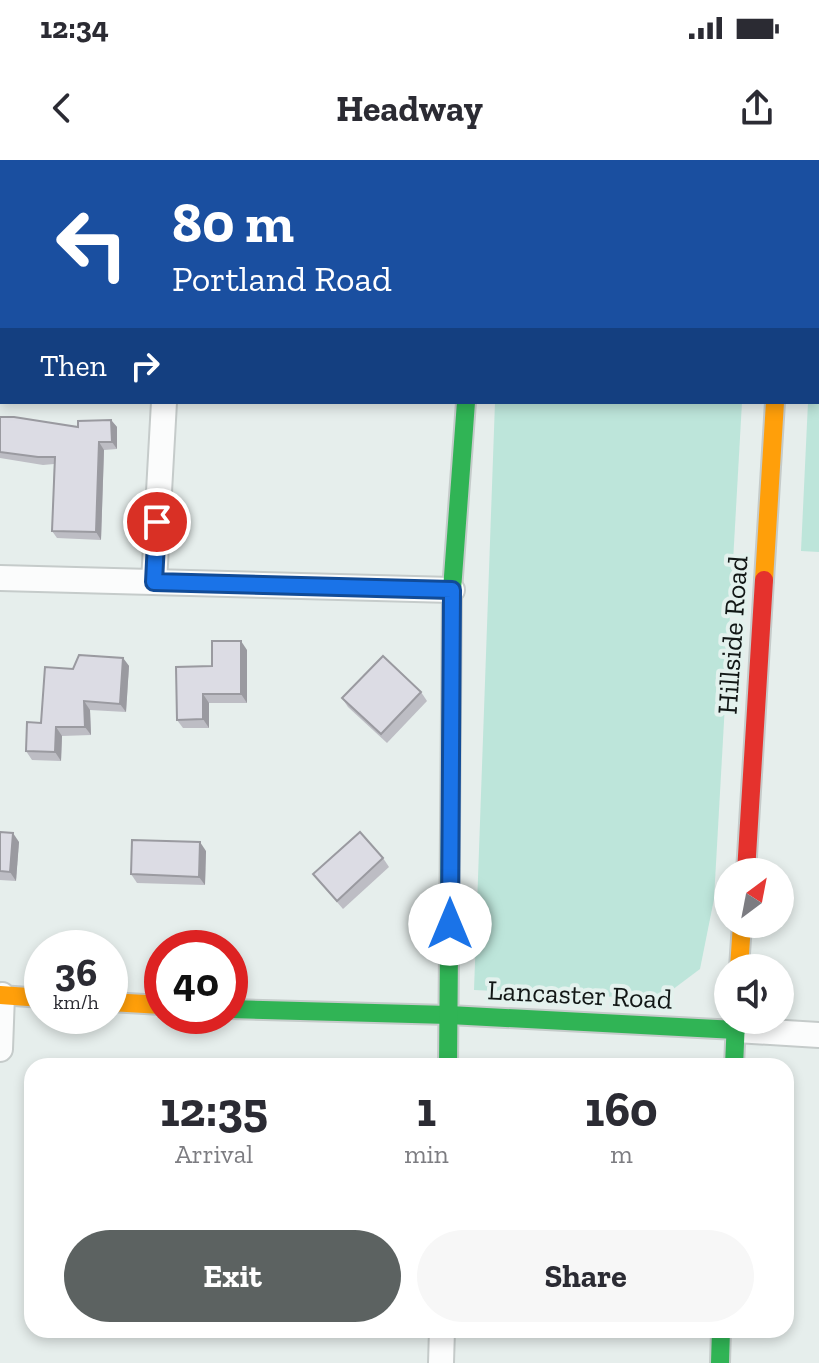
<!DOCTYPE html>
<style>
:root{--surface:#fff;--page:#f7f7f7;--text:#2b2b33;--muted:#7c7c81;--accent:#5c6261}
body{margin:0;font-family:"Zilla Slab",serif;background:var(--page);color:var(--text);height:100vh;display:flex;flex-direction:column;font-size:30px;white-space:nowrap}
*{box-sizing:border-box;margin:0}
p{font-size:26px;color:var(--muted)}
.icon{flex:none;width:44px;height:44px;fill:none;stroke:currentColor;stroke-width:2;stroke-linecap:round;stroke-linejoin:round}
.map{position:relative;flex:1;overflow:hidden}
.sheet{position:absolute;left:24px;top:898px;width:770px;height:280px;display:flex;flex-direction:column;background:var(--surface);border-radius:24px;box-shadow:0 4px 12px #0003}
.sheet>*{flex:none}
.hud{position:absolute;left:0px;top:0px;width:820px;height:244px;box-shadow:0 4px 12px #0003;background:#1a4fa0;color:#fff;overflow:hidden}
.needle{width:52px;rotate:32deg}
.fabs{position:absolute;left:714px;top:698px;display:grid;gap:16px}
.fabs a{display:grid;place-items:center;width:80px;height:80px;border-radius:50%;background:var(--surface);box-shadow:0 4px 12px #0003;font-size:40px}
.speed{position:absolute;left:24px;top:770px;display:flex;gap:16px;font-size:40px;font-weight:700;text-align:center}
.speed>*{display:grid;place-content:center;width:104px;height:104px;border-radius:50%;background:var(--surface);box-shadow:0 4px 12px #0003;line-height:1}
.speed small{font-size:20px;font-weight:400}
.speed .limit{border:12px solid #d22;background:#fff;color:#111}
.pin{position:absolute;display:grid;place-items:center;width:68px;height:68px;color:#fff;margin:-34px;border:4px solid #fff;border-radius:50%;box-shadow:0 2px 8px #0007}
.me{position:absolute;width:88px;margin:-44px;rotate:0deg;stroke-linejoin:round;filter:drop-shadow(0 0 6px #0008)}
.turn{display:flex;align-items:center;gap:28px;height:168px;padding:0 40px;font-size:36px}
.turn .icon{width:104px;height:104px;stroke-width:2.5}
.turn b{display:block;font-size:56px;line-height:68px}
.then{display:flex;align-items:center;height:76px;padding:0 40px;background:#0003;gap:16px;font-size:30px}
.eta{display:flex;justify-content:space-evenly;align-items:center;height:136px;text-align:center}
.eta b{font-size:48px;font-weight:700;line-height:56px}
.cta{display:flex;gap:16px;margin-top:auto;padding:16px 40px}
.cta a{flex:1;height:92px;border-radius:48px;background:var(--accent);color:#fff;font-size:32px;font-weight:700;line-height:92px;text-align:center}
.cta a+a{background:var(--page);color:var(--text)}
.status{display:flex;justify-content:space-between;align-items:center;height:56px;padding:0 40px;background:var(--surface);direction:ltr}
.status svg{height:22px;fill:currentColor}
header{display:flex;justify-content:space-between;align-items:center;height:104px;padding:0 40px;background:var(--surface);font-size:36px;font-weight:700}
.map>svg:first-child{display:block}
</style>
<div class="status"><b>12:34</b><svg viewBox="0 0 49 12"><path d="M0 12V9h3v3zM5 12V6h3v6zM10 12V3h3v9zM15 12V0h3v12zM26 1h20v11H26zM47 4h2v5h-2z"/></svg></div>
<header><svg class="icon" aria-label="back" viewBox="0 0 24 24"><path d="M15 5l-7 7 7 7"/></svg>Headway<svg class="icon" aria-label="share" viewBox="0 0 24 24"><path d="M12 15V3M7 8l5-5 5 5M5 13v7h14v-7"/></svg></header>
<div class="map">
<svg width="819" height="1203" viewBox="0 0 819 1203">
<rect width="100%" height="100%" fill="#e6eeec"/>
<!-- green -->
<g fill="#bde5da">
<path d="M819,40v352l-18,-1 7,-149h10z"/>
<path d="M495,242h247l-28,497 -14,70 -40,30 -186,-9z"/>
</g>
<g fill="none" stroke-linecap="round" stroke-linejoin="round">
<!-- street casing -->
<g stroke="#c5cbca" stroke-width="28">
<g id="street">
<path d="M480,2v-2"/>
<path d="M0,55h2"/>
<path d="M0,418l452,12"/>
<path d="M154,422l10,-180"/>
<path d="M736,870l83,5"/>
<path d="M0,889l2,-54"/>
<path d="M441,1203l1,-33"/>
</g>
</g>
<!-- fast casing -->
<g stroke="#c5cbca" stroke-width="22">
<g id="fast">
<path d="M230,849l219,6 287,15"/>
<path d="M448,906l4,-476 14,-188"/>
<path d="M734,906l2,-46"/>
<path d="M720,1203l1,-33"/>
</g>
</g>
<!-- slow casing -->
<g stroke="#c5cbca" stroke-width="22">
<g id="slow">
<path d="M790,0v2"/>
<path d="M764,420l11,-178"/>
<path d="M739,808l3,-44"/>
<path d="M0,835l42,3"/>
<path d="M110,842l52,3"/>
</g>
</g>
<!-- jam casing -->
<g stroke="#c5cbca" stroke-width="22">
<path id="jam" d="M746,712l18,-292"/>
</g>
<!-- street -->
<use href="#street" stroke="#fbfcfc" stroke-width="24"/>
<!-- fast -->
<use href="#fast" stroke="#30b455" stroke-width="18"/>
<!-- slow -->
<use href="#slow" stroke="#ff9f0a" stroke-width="18"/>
<!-- jam -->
<use href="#jam" stroke="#e5322d" stroke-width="18"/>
</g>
<!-- wall -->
<g fill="#bdbdc4">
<path d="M0,257l78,10 33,-7 6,7v22l-13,1 -3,90 -44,-2 -5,-7 2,-67 -11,1 -43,-7z"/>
<path d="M247,490v53h-38v25h-26l-6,-8 35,-54z"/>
<path d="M123,498l6,8 -3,46 -36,-2 1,25 -29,1 -1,25 -29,-1 -6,-9 15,-28 32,-54z"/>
<path d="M421,532l6,9 -40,42 -39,-36 -6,-9z"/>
<path d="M0,672l19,10 -3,39 -16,-1z"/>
<path d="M206,691l-1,34 -68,-2 -6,-9z"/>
<path d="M383,698l6,9 -46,42 -30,-35z"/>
</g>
<!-- shaded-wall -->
<g fill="#9a9aa0">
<path d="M396,0h19l-1,2h-18z"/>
<path d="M111,260l6,7v22l-5,-7z"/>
<path d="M99,282l5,8 -3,90 -5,-8z"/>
<path d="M241,481l6,9v53l-6,-9z"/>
<path d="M123,498l6,8 -3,46 -6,-8z"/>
<path d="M203,534l6,9v25l-6,-9z"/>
<path d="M84,541l6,9 1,25 -6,-8z"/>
<path d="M56,567l6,9 -1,25 -6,-9z"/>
<path d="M13,673l6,9 -3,39 -6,-9z"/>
<path d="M200,682l6,9 -1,34 -6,-8z"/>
</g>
<!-- building -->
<g fill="#dcdce4" stroke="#9a9aa0" stroke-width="2">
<rect x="325" y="0" width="51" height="2"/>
<path d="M0,257h14l64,10v-6l33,-1 1,22h-13l-3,90 -44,-1 3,-74h-17l-38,-5z"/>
<path d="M212,481h29v53h-38v25l-26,1 -1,-53 36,-1z"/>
<path d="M79,495l44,3 -3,46 -36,-3 1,26h-29l-1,25 -29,-1 1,-29 14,1 4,-56 28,2z"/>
<path d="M383,496l38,36 -40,42 -39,-36z"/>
<path d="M0,672l13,1 -3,39 -10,-1z"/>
<path d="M360,672l23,26 -46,43 -24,-27z"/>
<path d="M132,680l68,2 -1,35 -68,-3z"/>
</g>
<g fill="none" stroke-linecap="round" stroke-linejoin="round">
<!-- route casing -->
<g stroke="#114b97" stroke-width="20">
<path id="route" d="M157,362l-3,60 298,8 -2,334"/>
</g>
<!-- route -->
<use href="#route" stroke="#1a73e8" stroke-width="14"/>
</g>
<g text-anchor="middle" stroke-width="8" stroke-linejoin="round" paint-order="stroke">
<!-- street labels -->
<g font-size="28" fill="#121716" stroke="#e3f1ed">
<text transform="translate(732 475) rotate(-86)" y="10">Hillside Road</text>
<text transform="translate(580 834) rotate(3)" y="10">Lancaster Road</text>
</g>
</g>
</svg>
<div class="fabs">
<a><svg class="needle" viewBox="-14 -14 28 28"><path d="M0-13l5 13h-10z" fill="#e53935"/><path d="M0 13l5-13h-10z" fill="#7c7c81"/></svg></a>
<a><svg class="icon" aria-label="sound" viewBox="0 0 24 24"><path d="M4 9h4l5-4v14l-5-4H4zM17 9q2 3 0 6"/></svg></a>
</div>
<div class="speed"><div>36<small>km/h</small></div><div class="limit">40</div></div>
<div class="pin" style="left:157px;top:362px;background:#d93025"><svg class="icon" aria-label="arrive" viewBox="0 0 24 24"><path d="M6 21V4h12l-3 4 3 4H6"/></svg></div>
<svg class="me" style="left:450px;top:764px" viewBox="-20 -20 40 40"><circle r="19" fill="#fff"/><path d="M0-13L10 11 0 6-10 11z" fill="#1a73e8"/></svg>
<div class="hud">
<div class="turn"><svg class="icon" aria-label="left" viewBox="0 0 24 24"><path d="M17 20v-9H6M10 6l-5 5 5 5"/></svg><div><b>80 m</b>Portland Road</div></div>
<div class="then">Then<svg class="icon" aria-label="right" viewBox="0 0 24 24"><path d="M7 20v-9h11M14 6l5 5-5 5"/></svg></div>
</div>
<section class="sheet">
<div class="eta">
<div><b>12:35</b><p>Arrival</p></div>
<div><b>1</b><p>min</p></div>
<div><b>160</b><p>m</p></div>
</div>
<div class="cta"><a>Exit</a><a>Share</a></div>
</section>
</div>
